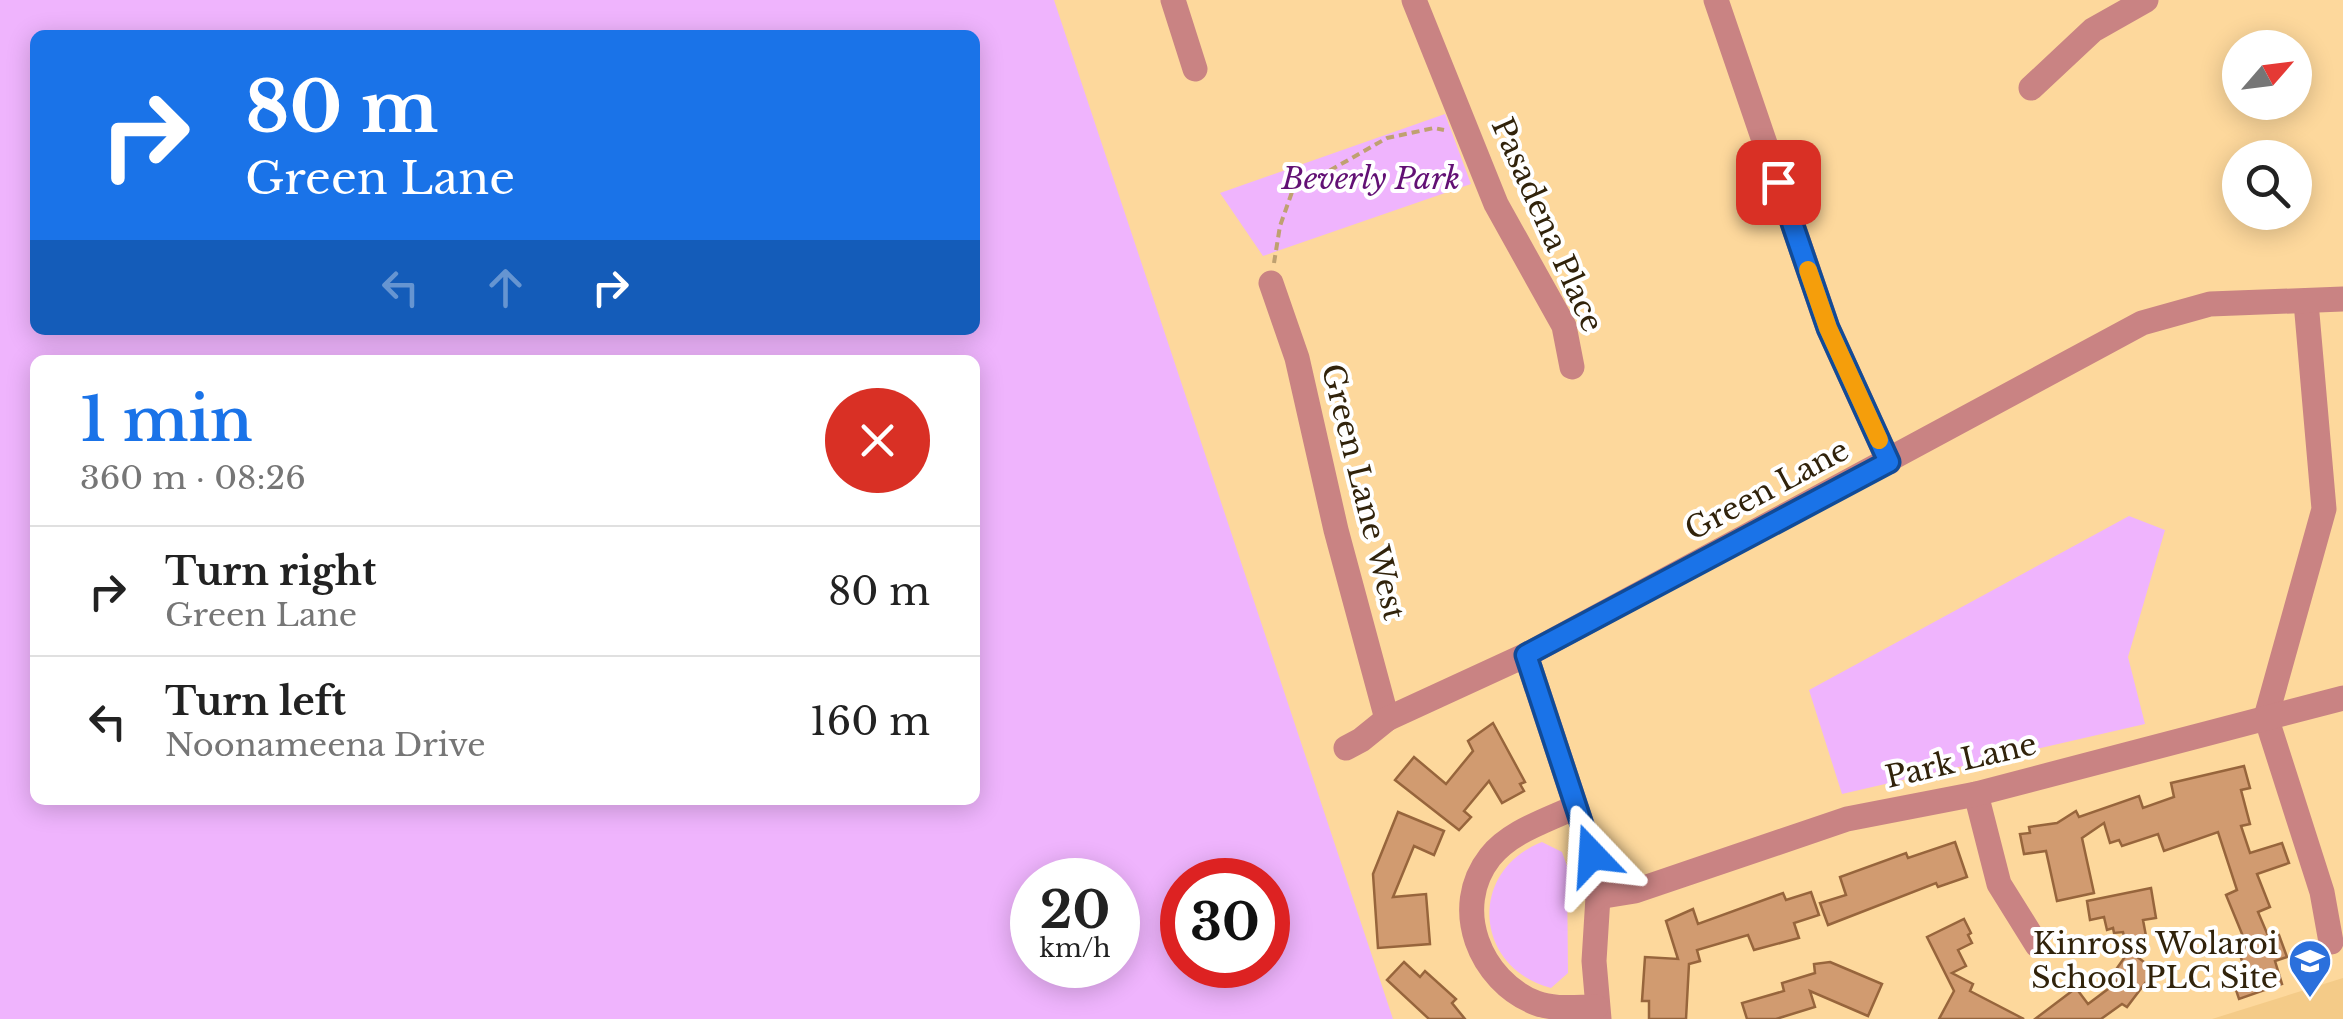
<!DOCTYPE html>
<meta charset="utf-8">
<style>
:root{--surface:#fff;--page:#f2f2f2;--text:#222;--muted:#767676;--line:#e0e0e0;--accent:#1a73e8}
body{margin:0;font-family:"Libre Baskerville",serif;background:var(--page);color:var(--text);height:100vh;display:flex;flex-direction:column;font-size:38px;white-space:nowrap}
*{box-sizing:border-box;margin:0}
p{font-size:32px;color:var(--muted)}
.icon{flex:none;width:55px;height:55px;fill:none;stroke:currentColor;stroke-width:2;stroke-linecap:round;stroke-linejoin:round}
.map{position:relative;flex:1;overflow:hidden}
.sheet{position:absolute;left:30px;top:355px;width:950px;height:450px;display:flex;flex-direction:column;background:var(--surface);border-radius:15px;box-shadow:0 5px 25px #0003}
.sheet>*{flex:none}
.guide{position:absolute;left:30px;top:30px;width:950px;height:305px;border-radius:15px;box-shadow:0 5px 25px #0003;background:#1a73e8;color:#fff;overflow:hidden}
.needle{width:65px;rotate:62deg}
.fabs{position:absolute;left:2222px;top:30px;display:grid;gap:20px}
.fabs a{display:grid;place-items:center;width:90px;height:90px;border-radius:50%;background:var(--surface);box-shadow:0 5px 25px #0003;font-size:50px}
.speed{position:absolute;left:1010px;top:858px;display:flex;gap:20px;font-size:50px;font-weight:700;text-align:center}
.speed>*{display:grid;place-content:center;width:130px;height:130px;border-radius:50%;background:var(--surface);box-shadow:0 5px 25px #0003;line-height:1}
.speed small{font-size:25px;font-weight:400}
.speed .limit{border:15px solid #d22;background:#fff;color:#111}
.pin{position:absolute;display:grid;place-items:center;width:85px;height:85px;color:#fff;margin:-42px;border-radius:20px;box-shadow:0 5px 15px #0006}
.me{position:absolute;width:110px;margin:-55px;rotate:340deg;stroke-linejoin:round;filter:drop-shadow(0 0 8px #0008)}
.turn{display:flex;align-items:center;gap:35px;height:210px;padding:0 50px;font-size:45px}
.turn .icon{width:130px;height:130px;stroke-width:2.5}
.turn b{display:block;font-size:70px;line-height:85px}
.lanes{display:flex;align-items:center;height:95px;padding:0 50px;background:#0003;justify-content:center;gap:50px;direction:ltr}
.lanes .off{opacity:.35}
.round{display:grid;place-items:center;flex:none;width:105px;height:105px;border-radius:52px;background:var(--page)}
.summary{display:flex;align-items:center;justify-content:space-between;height:170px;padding:0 50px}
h1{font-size:60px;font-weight:600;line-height:75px;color:var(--accent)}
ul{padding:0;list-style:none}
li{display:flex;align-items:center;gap:30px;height:130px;padding:0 50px;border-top:2px solid var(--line)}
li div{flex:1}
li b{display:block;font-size:38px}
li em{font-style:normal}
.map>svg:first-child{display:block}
</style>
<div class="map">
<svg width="2343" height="1019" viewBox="0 0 2343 1019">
<rect width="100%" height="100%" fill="#fdd89c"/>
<!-- built -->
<path fill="#f4cb88" d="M2343,978v41h-131z"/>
<!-- green -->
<g fill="#efb4fd" fill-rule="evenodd">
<path d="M0,0h1054l339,1019h-1393zM35,35h940v295h-940zM35,360h940v440h-940zM1032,880h86v85h-86zM1182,880h86v85h-86z"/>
<path d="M1445,114l26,70 -208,72 -43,-63z"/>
<path d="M2129,516l36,14 -37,127 17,67 -303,70 -33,-104z"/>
<path d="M1542,842l20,10 5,14 1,107 -17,15c-77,-20 -84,-117 -9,-146z"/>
</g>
<!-- building -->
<g fill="#d19b70" stroke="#97653c" stroke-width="2.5">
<path d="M1493,723l32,59 -5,2 4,7 -22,12 -13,-22 -25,30 7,6 -12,13 -64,-50 19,-23 32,27 27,-33 -5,-10z"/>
<path d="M2244,766l6,22 -9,2 9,34 -9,2 9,27 32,-10 7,20 -32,11 13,33 -12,5 11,26 10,-3 8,22 -12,4 7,23 -43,15 -7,-21 14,-5 -8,-24 9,-3 -21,-51 11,-5 -19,-58 -54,19 -6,-17 -36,12 -3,-6 -9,3 -6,-20 -22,15 12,55 -37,8 -11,-50 -22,3 -4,-20 10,-1 -1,-6 28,-4 19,-12 3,6 60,-21 4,12 31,-11 -3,-14z"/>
<path d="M1398,812l46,19 -10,24 -20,-9 -21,51 33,-3 4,50 -52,4 -5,-74z"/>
<path d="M1955,842l12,35 -29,10 -2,-4 -108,42 -8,-22 26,-8 -6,-18 66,-24 2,5z"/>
<path d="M2151,888l5,30 -13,2 3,16 -21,4 -2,-8 -9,1 -1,-5 -6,2 -3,-13 -14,3 -3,-19z"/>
<path d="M1811,892l8,23 -25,8 5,15 -45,12 -6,-15 -51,15 3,11 -11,3 -3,55h-37v-18h-7l3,-44 33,2 -12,-38 27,-12 5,15 85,-31 3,7z"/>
<path d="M1964,919l7,14 -3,2 4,8 -14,7 8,16 -14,7 21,11 -3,7 54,28h-85l15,-28 -27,-54z"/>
<path d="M2129,951l26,19 -28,37 -5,-3 -21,15h-66l41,-31 12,16 24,-18 10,-13 -5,-5z"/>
<path d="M1404,962l16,15 5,-6 31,28 -4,4 13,16h-36l-42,-39z"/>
<path d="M1830,962l52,22 -14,32 -58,-25 5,16 -39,12h-29l-5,-16 42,-12 -2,-8 33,-10 -1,-9z"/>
</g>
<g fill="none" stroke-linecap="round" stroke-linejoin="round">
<!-- path -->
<path stroke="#bfa170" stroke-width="4" stroke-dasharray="8 5" stroke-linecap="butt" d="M1274,263l6,-37 12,-34 95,-54 47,-10 10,2"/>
<!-- minor -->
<g stroke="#c98383" stroke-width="25">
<path d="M1173,0l22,69"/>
<path d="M1414,0l82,204 68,122 8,41"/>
<path d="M1716,0l112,328 61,134"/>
<path d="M2031,88l62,-58 53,-30"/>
<path d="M1271,283l26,75 39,172 51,189"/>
<path d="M2306,302l18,207 -58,208 56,175 9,50"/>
<path d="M1526,655l66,200 6,42 -4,64 5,58"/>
<path d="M1346,748l15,-8 26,-21 139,-64 616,-332 68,-19 133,-5"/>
<path d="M1976,794l23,90 38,61"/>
<path d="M1575,807c-29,14 -64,24 -85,50 -40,51 -10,124 46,146 18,7 41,4 60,4"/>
<path d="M1598,897l37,-6 212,-72 129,-25 367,-96"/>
</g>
</g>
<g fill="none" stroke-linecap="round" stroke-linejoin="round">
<!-- route casing -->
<g stroke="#114b97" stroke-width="25">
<path id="route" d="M1592,855l-66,-200 363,-193 -61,-134 -50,-146"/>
</g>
<!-- route -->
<use href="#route" stroke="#1a73e8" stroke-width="18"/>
<!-- slow -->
<path stroke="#f59e0b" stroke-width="18" d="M1808,270l20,58 51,112"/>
</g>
<!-- icons -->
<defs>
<g id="school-pin" transform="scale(2.25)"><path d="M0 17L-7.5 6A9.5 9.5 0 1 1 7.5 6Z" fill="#2b70dc" stroke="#fff"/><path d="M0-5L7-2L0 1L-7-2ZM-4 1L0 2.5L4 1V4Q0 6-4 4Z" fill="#fff"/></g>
</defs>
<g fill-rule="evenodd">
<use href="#school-pin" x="2310" y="961"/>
</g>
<g text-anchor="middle" stroke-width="8" stroke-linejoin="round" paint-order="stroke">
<!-- park labels -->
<g font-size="30" font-style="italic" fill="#621074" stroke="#fff">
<text x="1371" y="189">Beverly Park</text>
</g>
<!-- street labels -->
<g font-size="30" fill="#31230b" stroke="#fff">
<text transform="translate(1547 225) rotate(66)" y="10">Pasadena Place</text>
<text transform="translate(1767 490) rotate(-28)" y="10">Green Lane</text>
<text transform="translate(1363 492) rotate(76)" y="10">Green Lane West</text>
<text transform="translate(1961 761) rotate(-13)" y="10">Park Lane</text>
</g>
<!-- poi labels -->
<g font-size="30" fill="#31230b" stroke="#fff" text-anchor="end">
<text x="2278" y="954">Kinross Wolaroi<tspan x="2278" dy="34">School PLC Site</tspan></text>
</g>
</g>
</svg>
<div class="fabs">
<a><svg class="needle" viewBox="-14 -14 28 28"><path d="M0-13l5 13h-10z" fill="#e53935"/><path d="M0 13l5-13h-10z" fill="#767676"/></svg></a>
<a><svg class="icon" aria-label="search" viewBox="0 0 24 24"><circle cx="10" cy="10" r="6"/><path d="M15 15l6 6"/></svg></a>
</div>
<div class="speed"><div>20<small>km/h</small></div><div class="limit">30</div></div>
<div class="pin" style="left:1778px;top:182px;background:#d93025"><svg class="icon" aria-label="arrive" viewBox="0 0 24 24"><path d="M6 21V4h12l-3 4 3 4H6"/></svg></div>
<svg class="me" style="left:1592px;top:855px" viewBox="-20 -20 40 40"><path d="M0-17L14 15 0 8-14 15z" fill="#1a73e8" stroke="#fff" stroke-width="4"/></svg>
<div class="guide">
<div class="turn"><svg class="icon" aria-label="right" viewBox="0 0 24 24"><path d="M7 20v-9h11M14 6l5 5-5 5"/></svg><div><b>80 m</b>Green Lane</div></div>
<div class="lanes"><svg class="icon off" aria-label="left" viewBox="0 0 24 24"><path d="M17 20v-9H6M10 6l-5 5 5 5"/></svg><svg class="icon off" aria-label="ahead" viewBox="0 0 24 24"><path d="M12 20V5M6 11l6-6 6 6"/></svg><svg class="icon" aria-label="right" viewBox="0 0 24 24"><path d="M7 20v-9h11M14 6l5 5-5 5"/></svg></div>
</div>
<section class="sheet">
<div class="summary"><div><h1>1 min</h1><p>360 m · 08:26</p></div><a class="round" style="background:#d93025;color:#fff"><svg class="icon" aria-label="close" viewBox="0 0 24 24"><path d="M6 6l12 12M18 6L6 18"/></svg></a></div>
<ul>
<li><svg class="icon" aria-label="right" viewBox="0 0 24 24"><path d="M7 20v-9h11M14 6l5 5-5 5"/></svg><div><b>Turn right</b><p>Green Lane</p></div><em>80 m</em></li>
<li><svg class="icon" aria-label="left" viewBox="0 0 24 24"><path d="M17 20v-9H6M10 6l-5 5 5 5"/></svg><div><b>Turn left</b><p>Noonameena Drive</p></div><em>160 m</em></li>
</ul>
</section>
</div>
